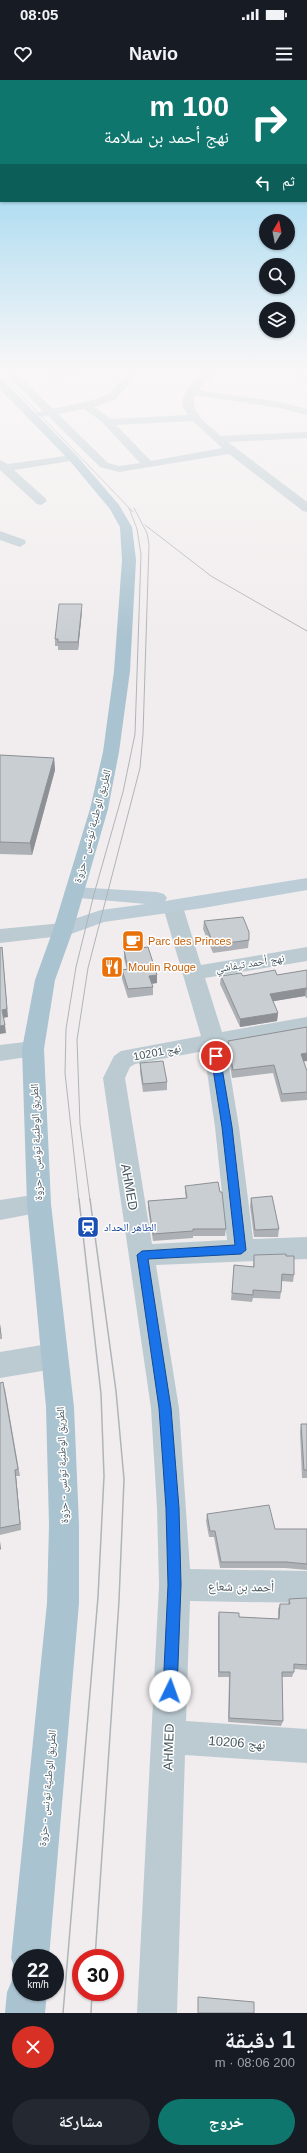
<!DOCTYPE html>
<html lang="ar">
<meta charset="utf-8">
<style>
:root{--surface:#171b24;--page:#242831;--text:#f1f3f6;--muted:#9ea1a6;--accent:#0f766e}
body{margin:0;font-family:Arial,"Noto Naskh Arabic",sans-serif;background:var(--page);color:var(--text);direction:rtl;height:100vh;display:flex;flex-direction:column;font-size:15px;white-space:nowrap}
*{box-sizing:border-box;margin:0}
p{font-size:13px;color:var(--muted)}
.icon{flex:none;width:22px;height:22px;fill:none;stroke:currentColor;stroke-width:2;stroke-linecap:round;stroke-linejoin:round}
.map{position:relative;height:1933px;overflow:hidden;direction:ltr}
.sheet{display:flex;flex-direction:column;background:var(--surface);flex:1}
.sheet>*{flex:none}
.top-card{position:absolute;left:0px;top:0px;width:307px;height:122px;box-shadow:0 1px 3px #0004;direction:rtl;background:#0f766e;color:#fff;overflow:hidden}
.needle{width:26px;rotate:10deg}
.buttons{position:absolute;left:259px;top:134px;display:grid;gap:8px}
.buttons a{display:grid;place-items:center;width:36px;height:36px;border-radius:50%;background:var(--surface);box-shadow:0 1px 3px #0004;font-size:20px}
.speed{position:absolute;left:12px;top:1869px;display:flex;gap:8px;font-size:20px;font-weight:700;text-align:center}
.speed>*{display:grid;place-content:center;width:52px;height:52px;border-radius:50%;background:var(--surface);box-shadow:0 1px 3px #0004;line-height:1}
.speed small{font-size:10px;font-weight:400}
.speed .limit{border:6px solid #d22;background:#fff;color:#111}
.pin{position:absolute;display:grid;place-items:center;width:34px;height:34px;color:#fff;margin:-17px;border:2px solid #fff;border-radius:50%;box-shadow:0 1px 4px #0007}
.me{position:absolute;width:44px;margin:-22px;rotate:3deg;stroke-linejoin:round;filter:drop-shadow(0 0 3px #0008)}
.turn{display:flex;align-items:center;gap:14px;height:84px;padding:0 12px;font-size:18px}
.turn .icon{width:52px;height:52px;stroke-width:2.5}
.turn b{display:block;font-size:28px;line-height:34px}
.then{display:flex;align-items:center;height:38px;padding:0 12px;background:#0003;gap:8px;font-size:15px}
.round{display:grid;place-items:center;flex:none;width:42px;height:42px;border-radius:21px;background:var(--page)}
.overview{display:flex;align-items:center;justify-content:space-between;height:68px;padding:0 12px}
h1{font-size:24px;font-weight:800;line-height:30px}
.button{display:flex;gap:8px;margin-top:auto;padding:8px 12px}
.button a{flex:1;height:46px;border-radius:24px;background:var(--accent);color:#fff;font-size:16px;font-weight:800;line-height:46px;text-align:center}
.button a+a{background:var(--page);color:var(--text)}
.status{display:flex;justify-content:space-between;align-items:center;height:28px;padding:0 20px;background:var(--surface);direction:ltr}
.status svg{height:11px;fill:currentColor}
header{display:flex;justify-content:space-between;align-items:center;height:52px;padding:0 12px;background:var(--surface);font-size:18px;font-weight:800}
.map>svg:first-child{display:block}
</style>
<div class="status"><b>08:05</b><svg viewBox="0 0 49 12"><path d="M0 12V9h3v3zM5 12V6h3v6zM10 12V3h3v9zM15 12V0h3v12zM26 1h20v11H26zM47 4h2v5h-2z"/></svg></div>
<header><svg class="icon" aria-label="menu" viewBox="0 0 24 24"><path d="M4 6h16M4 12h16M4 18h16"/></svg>Navio<svg class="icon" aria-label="heart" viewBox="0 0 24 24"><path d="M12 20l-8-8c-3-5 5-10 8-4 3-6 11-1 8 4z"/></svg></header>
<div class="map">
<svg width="307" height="1933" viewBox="0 0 307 1933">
<rect width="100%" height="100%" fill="#f1edee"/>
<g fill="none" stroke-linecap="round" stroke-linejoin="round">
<!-- street -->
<g fill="#bccbd2" fill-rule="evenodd">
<path d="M0,288h11l42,41 37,-8 18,-6 24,-27h10l-26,31 -22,8 17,12 77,-4c-1,-2 -4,-6 -5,-8 -4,-14 17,-32 26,-39h12l-23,22 82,12 27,7v6l-27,-7 -85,-13c-6,18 14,30 26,41l86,-4v6l-79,4 79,60v10l-4,-1 -74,-57 -110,18 -19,-5 -52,-51 -12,1 -1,-2 1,-2 7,-2zM84,329l17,12 39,42 -21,3 -11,-3 -50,-49zM193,341l29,27 -71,13 -35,-36z"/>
<path d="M82,288h27l-5,3 -51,7 -5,-3 5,-3z"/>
<path d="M279,288h14l14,6v6z"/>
<path d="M73,375l6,3 -2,2 -63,10 31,28 2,3 -6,4 -4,-1 -37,-34v-10l8,4z"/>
<path d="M0,451l25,9 1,3 -6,4 -20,-7z"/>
<path d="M173,821l7,2 3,4 18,58 106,-18v14l-102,17 17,54 85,-15v16l-81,15 13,79 14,112 54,-2v22l-151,6 23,143 11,161 117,2v32l-117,-2 -4,120 121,8v34l-122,-8 -8,258h-40l22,-428 -2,-77 -6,-100 -48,-330 11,-22 7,-5 80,-15 -38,-129 3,-4zM204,971l11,76 12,113 -75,4 -27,-166 5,-11 5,-3z"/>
<path d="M63,843l7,2 3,5 -3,5 -70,8v-14z"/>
<path d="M33,961l8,2 3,6 -3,6 -41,6v-16z"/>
<path d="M39,1114l9,3 3,7 -3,7 -48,9v-20z"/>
<path d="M54,1263l10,4 4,9 -4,9 -10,4 -54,9v-26z"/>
</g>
<!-- secondary -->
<path fill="#bccdd7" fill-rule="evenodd" d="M307,798v12l-104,18 -99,14 -41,15 -7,-2 -3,-5 3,-5 45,-15 45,-6 -79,-7 -3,-4 3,-4 7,-2 83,5 7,2 3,4 -2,3z"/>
<!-- primary -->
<g fill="#aac3d0" fill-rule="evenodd">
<path d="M0,300l4,1 73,75 42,49 13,22 4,33 -6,111 -11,81 -11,57 -35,121 -18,50 -11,69 7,155 23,203 5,118v78l-30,355h-28v16l-5,-2 -5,-14 36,-355 2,-78 -3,-118 -19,-203 -5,-155 13,-69 18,-50 37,-121 13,-57 11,-81 8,-111 -2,-33 -10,-18 -41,-49 -69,-71z"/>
<path d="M21,1895v17h26l-2,21h-40l2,-21 6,-14z"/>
</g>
<!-- tram-far1 -->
<g stroke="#afb4b9" stroke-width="1">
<path d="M0,293l133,139"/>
<path d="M145,445l66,51 96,55"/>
<path d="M79,1120l-14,-127 1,-44 10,-62 18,-73 29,-102 12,-58 6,-180 -4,-25 -8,-21"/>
<path d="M90,1120l-10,-76 -3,-84 11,-72 52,-200 3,-34 6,-190 -2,-11 -13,-25"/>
</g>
<!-- tram -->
<g stroke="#afb4b9" stroke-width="1.5">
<path d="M90,1119l26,192 8,88 -5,122 -24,357"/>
<path d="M63,1933l35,-416 6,-121 -3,-82 -22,-195"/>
<path d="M91,1933l1,-21"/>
</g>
</g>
<!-- wall -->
<g fill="#adb1b5">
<path d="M82,531l-4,39h-20v-4h-3v-7z"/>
<path d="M0,675l54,3 1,12 -23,85 -32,-1z"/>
<path d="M204,841l45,19 -1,8 -35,5 -10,-24z"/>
<path d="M124,870l33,25v8l-6,1 2,3v8l-25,3 -6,-19v-9h5l-3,-12z"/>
<path d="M307,890v28h-1l-1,-2 -32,5 5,12 -1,8 -37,6 -20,-43 1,-8 56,-1z"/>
<path d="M228,961l79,20h-4l4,10v29l-26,2 -8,-29 -41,5 -4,-29z"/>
<path d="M140,983l27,19v8l-24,2 -3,-20z"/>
<path d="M185,1106l41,43 -1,7h-32v2l-40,3 -5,-33v-7l38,-3 -1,-5z"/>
<path d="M251,1118l28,31 -1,8h-24l-4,-31z"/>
<path d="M254,1175l32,1 8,19 -1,7 -12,-1v11l-1,7 -27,-1 -1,4 -21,-2 3,-35 19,2z"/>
<path d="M0,1244l2,15h-2z"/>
<path d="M0,1303l5,6 15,87h-4l5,54 -21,5z"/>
<path d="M301,1344h6v54h-5l-2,-46z"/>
<path d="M207,1434l68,15h32v41l-22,-2h-65l-6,-31h-5l-3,-16z"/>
<path d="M307,1518v72l-13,-1v3l-2,5h-10l1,44 -2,5 -53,-4 1,-45h-11v-60l1,-5 20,5 39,2v-10l2,-5h8l1,-5z"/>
</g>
<!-- shaded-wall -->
<g fill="#8d9094">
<path d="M82,524v7l-4,39v-8z"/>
<path d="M54,678l1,12 -23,85 -2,-12z"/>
<path d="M2,867l6,70 -5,1 -1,-8z"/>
<path d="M157,895v8l-8,1v-8z"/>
<path d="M306,908l-1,8 -36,6 1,-8z"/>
<path d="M278,933l-1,8 -37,6v-8z"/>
<path d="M5,945l1,8 -6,1v-8z"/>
<path d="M307,973v8l-7,1 1,-8z"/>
<path d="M0,1244l2,15 -2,-8z"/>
<path d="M15,1390l1,6 5,54 -1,-6z"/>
<path d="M0,1461l1,8 -1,1z"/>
</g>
<!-- building -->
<g fill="#c9ced3" stroke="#8d9094">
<path d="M59,524h23l-4,38h-20v-3h-3z"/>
<path d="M0,675l54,3 -24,85 -30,-1z"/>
<path d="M243,837l6,15v8l-35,5 -10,-24z"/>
<path d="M2,867l5,62 -5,1 3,15 -5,1v-78z"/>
<path d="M148,867l9,28 -8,1 4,11 -25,2 -6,-19 6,-1 -4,-19z"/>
<path d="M275,890l2,5 30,-5v20l-1,-2 -36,6 8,19 -38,6 -19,-43 20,-3 2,3z"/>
<path d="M307,947v26l-6,1 6,17v21l-25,2 -8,-29 -41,5 -5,-29z"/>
<path d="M163,981l4,21 -24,2 -3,-21z"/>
<path d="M218,1102l2,10h2l4,37h-33v2l-40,3 -5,-33 39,-3 -2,-12z"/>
<path d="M272,1116l7,33 -24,1 -4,-32z"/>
<path d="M286,1174v2h8v19l-12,-1 -1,18 -28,-2v5l-21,-2 2,-28 20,2v-12z"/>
<path d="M3,1302l15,87 -3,1 5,54 -20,4v-145z"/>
<path d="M301,1344h6v46h-3z"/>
<path d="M269,1425l6,24h32v35l-21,-2h-65l-6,-31h-5l-3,-17z"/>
<path d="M307,1518v67l-13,-1v8h-12l1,49 -54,-3 1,-46h-11v-60l20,1v4l40,2 1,-15h10l-1,-5z"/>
<path d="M198,1917l56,5v11h-56z"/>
</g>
<!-- sky -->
<linearGradient id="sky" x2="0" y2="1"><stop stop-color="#7ecbed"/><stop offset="0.52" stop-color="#f9f7f7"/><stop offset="1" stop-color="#f9f7f7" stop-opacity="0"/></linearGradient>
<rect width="307" height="559" fill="url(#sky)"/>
<!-- route -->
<path fill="#1a73e8" stroke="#114b97" d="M216,973l4,3 12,71 14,123 -5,4 -93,5 23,149 8,100 2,77 -4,106 -2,5 -5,2 -5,-2 -2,-5 5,-106 -2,-77 -7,-100 -22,-153 5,-4 93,-6 -13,-118 -11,-71z"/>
<!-- icons -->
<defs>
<g id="cafe-square" transform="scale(1.15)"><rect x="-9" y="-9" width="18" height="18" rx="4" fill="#e8710a" stroke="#fff"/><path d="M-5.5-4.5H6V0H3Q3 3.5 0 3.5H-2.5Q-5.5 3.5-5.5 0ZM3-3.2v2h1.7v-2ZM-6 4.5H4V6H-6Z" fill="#fff"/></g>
<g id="restaurant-square" transform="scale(1.15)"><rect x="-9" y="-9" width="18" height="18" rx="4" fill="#e8710a" stroke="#fff"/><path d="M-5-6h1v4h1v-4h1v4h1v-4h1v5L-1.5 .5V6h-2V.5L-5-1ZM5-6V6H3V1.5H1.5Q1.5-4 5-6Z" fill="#fff"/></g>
<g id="station-square" transform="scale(1.15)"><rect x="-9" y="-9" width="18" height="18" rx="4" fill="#1a4fb4" stroke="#fff"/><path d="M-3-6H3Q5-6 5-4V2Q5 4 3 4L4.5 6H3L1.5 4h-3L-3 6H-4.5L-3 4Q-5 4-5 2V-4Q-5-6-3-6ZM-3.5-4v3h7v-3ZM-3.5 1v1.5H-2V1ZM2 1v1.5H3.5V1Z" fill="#fff"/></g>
</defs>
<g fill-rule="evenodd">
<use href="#cafe-square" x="133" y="861"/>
<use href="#restaurant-square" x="112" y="887"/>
<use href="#station-square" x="88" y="1147"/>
</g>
<g text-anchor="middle" stroke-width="3" stroke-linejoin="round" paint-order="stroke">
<!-- street labels -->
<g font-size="11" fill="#44555d" stroke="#fff">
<text transform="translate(92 746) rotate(-75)" y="4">الطريق الوطنية تونس - حزوة</text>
<text transform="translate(250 883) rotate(-9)" y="4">نهج أحمد تيفاشي</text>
<text transform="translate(157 972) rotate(-11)" y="4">نهج 10201</text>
<text transform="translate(36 1062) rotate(-92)" y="4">الطريق الوطنية تونس - حزوة</text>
<text transform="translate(62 1385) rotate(-92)" y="4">الطريق الوطنية تونس - حزوة</text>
<text transform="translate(47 1708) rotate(-85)" y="4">الطريق الوطنية تونس - حزوة</text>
</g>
<!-- food labels -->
<g font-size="11" fill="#c56008" stroke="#fff" text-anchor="start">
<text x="148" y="865">Parc des Princes</text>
<text x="128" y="891">Moulin Rouge</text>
</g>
<!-- transit labels -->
<g font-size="11" fill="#164399" stroke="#fff" text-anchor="start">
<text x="104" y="1151">الطاهر الحداد</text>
</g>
<!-- near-street labels -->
<g font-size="13" fill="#44555d" stroke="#fff">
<text transform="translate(130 1107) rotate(80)" y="5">AHMED</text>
<text transform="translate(241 1506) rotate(1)" y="5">أحمد بن شعاع</text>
<text transform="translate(237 1662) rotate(4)" y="5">نهج 10206</text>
<text transform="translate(168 1667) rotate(-88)" y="5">AHMED</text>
</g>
</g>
</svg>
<div class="buttons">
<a><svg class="needle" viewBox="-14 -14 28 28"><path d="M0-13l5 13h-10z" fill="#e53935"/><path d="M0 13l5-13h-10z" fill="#9ea1a6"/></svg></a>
<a><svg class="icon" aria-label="search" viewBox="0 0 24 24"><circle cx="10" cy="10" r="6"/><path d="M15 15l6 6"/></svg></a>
<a><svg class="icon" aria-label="layers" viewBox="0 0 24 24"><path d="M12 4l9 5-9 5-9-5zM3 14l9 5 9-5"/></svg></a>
</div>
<div class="speed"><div>22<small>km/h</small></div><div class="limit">30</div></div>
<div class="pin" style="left:216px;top:976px;background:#d93025"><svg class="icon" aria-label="arrive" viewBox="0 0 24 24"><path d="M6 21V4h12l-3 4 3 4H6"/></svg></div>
<svg class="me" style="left:170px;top:1611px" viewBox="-20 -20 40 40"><circle r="19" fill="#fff"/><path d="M0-13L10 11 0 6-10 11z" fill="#1a73e8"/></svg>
<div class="top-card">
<div class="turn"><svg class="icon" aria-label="right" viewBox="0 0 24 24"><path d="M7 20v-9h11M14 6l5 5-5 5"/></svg><div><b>100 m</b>نهج أحمد بن سلامة</div></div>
<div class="then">ثم<svg class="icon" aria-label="left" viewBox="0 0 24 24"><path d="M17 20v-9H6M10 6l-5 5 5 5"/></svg></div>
</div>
</div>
<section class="sheet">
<div class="overview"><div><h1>1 دقيقة</h1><p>200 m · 08:06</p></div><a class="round" style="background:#d93025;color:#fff"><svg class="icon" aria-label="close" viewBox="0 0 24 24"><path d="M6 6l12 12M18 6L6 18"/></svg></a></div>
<div class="button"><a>خروج</a><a>مشاركة</a></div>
</section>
